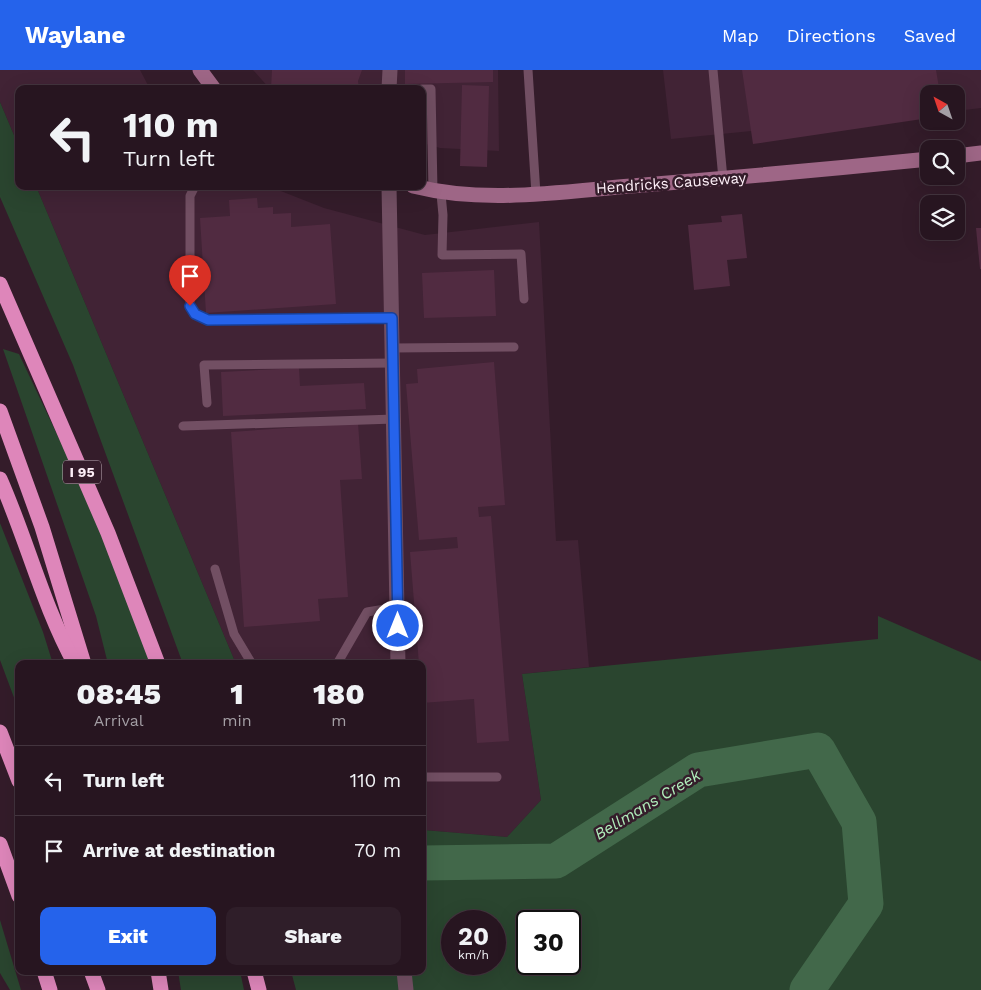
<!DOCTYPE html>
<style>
:root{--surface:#271520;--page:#2f1e29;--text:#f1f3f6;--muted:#a49fa5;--line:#43343e;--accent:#2563eb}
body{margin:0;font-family:"Work Sans",sans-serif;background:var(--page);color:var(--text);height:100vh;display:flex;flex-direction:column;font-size:19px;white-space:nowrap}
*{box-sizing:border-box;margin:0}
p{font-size:16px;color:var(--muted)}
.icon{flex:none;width:28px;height:28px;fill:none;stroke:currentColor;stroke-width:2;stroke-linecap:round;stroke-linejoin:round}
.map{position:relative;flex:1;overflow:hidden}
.sheet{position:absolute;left:15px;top:590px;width:411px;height:315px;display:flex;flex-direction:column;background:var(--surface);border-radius:10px;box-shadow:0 5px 20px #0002,0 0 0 1px var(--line)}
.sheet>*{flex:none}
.banner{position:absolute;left:15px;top:15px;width:411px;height:105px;border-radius:10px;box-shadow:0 5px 20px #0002,0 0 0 1px var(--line);background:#271520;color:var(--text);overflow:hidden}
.needle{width:32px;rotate:320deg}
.tools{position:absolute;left:920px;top:15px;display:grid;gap:10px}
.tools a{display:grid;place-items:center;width:45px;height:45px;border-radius:10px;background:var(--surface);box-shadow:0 5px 20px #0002,0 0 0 1px var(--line);font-size:25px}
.speed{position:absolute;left:441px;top:840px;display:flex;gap:10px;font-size:25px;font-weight:700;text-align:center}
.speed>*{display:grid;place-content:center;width:65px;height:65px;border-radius:50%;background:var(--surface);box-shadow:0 5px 20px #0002,0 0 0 1px var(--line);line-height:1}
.speed small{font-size:12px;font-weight:400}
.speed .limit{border:2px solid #111;border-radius:8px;background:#fff;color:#111}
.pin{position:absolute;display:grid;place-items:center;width:42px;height:42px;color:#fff;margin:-51px -21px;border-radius:50% 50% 50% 0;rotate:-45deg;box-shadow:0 0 5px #0007}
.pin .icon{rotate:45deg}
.me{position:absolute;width:55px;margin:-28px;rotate:0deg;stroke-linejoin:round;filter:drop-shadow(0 0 4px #0008)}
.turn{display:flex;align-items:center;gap:18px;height:105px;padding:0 25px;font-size:22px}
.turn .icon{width:65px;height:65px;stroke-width:2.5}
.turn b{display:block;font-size:35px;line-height:42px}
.eta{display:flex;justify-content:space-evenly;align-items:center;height:85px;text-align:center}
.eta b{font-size:30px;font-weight:800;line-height:35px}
.primary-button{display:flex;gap:10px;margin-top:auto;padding:10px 25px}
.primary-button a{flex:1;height:58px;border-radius:10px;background:var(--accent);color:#fff;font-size:20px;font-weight:800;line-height:58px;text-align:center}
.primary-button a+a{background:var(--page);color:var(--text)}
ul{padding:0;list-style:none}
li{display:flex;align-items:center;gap:15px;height:70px;padding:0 25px;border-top:1px solid var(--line)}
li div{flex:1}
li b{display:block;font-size:19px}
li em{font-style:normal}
header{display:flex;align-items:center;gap:30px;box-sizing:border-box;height:70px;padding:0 25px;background:var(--accent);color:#fff}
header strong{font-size:24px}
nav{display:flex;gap:28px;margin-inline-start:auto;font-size:18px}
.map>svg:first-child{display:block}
</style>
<header>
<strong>Waylane</strong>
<nav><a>Map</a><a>Directions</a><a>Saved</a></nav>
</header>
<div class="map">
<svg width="981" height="920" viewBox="0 0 981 920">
<rect width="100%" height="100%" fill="#341c2a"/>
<!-- built -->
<g fill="#412335">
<path d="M0,0h140l10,19h-131v58l-19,-45z"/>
<path d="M253,0h245l1,81 -59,-3 -17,-5 -1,-54h-152z"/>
<path d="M663,0h318v38l-25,3v-17h-27v19l-258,26z"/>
<path d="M36,116h232l56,22 101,27 114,-13 17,319 22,-1 11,127 -67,7 19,126 -34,37 -84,-7 -1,-166h-186z"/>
</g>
<!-- green -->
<g fill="#2a452f" fill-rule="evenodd">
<path d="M0,32l19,45v39h17l200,478h-53l-110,-299 -73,-168z"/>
<path d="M3,279l16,5 114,241 20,69h-45l-12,-48z"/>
<path d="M0,453l43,109 10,32h-34v47l-19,-51z"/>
<path d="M878,546l103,45v329h-685l-5,-19h131l1,-141 84,7 34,-37 -19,-126 356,-35zM452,851h43v43h-43zM528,851h42v43h-42z"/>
<path d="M0,850l21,70h-11l-10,-17z"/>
<path d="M178,901h62l4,19h-63z"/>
</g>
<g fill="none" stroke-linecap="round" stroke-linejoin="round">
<!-- river -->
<path stroke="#42684a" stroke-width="35" d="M422,793l134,-2 142,-91 120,-20 41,72 7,82 -59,86"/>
</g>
<!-- building -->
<g fill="#512b41">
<path d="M272,0h90l-4,11 1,8h-88z"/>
<path d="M405,0h88v12l-88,2z"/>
<path d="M742,0h194l4,24h-11v24l-176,26z"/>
<path d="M462,15l27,1 -2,81 -27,-1z"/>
<path d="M257,128l1,10 15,-1v7l18,-1v14l39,-3 6,80 -130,9 -6,-95 30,-2 -1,-16z"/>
<path d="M742,144l5,44 -20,2 3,26 -36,4 -6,-65 34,-3 -1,-6z"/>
<path d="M976,158h5v41h-1z"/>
<path d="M494,200l2,46 -72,2 -2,-45z"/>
<path d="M494,292l11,143 -27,2 1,10 12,-1 18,225 -32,2 -3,-44 -52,4v-39h-3l-9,-112 48,-4 -1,-11 -38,3 -13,-156 12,-1 -1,-14z"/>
<path d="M299,298l1,18 64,-3 2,26 -143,7 -2,-44z"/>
<path d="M358,353l4,56 -22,1 8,117 -30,2 2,22 -76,6 -13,-195z"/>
</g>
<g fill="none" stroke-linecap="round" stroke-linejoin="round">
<!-- lane -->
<g stroke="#724f63" stroke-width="9">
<path d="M528,0l8,124"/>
<path d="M713,0l10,109"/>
<path d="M422,19h9l2,102"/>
<path d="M195,116l-5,10v110l5,8 8,5 189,-1"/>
<path d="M441,124l2,21 -1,40 79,-1 3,45"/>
<path d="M393,278l121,-1"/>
<path d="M207,333l-3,-38 189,-2"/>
<path d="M183,356l211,-7"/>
<path d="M215,499l19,65 18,30"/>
<path d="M337,594l30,-52 30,-5"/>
<path d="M422,707h75"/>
</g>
<!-- street -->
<g stroke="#724f63" stroke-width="15">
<path d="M389,19l1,-19"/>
<path d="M389,116l9,478"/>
<path d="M404,901l2,19"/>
</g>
<!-- secondary -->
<g stroke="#9e6686" stroke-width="15">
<path d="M200,0l14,19"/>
<path d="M956,86l25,-3"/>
<path d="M413,116c72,18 145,6 218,0 100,-8 199,-17 298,-27"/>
</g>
<!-- highway -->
<g stroke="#de86ba" stroke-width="15">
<path d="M0,214l108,249 50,131"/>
<path d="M0,341l42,116 42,137"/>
<path d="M0,409c27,61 43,127 75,185"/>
<path d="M0,662l19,49"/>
<path d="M0,774l19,52"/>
<path d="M44,901l6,19"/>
<path d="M91,901l7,19"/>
<path d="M158,901l3,19"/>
<path d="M254,901l5,19"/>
</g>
</g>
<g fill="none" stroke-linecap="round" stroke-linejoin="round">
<!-- route casing -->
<g stroke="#184099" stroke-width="12">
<path id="route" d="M190,236l5,8 13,6 184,-2 6,308"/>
</g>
<!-- route -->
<use href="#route" stroke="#2563eb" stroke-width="9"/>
</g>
<g text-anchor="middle" stroke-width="5" stroke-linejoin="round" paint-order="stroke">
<!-- shield labels -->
<rect fill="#341c2a" stroke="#c1b0ba" stroke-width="1" x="63" y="390.5" width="38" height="23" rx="4"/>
<g font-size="14" font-weight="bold" fill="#fdeff7">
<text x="82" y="407">I 95</text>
</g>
<!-- street labels -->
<g font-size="15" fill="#fdeff7" stroke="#341c2a">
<text transform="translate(671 113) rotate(-4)" y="5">Hendricks Causeway</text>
</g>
<!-- water labels -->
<g font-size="16" font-style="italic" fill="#b0eebb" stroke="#341c2a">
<text transform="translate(647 734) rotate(-31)" y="6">Bellmans Creek</text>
</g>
</g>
</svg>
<div class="tools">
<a><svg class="needle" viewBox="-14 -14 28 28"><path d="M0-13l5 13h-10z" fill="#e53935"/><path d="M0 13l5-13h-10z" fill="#a49fa5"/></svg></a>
<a><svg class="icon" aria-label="search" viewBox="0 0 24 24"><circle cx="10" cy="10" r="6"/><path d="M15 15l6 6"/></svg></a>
<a><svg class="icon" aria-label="layers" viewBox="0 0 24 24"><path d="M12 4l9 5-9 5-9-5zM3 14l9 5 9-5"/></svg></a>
</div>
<div class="speed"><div>20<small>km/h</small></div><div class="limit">30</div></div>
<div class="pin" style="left:190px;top:236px;background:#d93025"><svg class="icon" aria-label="arrive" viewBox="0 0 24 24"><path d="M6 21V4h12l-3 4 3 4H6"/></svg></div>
<svg class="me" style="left:398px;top:556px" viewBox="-20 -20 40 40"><circle r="17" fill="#2563eb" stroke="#fff" stroke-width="3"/><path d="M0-11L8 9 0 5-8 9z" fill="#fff"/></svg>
<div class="banner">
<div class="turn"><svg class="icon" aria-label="left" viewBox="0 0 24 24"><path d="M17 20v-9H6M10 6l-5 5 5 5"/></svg><div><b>110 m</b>Turn left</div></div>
</div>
<section class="sheet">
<div class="eta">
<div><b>08:45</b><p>Arrival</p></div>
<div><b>1</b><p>min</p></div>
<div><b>180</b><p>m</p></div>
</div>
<ul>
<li><svg class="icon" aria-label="left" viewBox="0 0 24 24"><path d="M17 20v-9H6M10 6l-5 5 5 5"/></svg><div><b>Turn left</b></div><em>110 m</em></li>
<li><svg class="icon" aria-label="arrive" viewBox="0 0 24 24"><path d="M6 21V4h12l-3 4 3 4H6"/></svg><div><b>Arrive at destination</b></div><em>70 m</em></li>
</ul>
<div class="primary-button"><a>Exit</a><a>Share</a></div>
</section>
</div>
